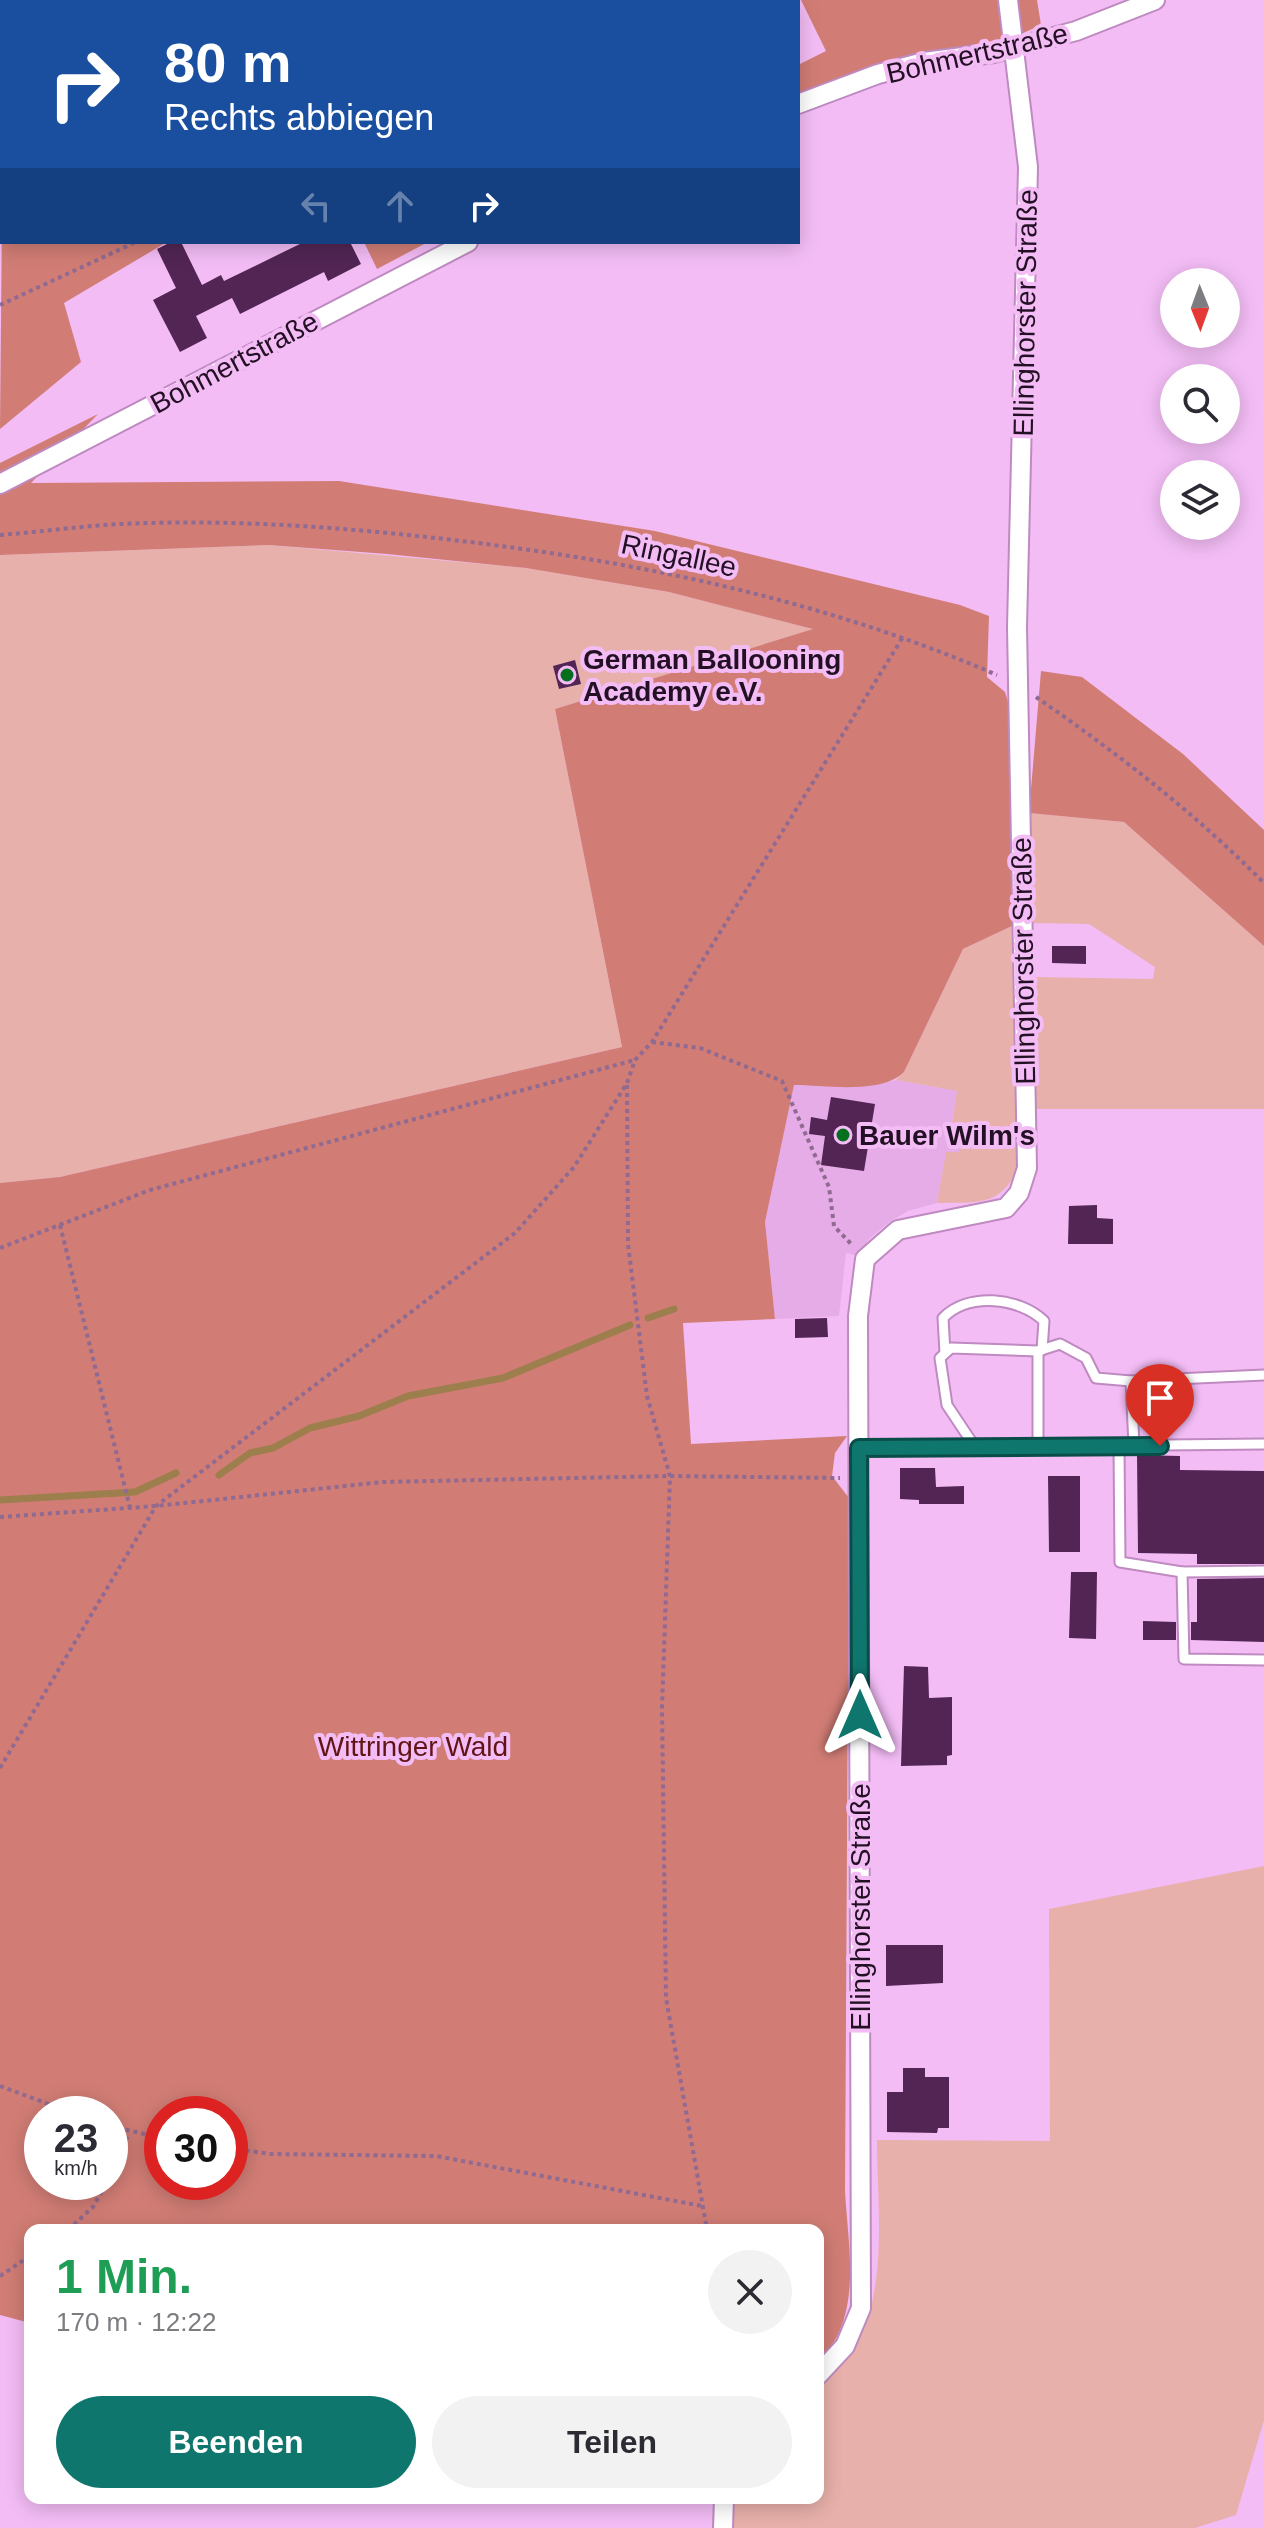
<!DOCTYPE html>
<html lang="de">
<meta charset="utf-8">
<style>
:root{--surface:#fff;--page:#f2f2f3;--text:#2b2b33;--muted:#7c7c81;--accent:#0f766e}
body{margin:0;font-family:Arial,sans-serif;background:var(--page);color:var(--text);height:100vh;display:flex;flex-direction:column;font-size:30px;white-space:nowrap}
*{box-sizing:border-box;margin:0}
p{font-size:26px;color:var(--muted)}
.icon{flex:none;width:44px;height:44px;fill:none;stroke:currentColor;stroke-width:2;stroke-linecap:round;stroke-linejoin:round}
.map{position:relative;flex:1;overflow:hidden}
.details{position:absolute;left:24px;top:2224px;width:800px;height:280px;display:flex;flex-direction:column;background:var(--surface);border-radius:16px;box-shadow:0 4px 20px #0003}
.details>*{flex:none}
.top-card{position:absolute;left:0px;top:0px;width:800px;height:244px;box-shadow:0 4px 20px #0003;background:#1a4fa0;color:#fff;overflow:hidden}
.needle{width:52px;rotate:179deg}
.tools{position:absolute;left:1160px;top:268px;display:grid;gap:16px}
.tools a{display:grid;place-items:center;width:80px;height:80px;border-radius:50%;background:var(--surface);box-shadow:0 4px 20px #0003;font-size:40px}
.speed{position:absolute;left:24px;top:2096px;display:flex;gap:16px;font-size:40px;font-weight:700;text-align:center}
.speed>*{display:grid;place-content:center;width:104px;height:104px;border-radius:50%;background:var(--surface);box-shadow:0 4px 20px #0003;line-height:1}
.speed small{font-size:20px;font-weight:400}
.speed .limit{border:12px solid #d22;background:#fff;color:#111}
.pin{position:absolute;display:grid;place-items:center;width:68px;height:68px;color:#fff;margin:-82px -34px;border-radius:50% 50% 50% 0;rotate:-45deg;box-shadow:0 0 8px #0007}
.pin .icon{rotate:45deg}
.me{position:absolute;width:88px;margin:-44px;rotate:0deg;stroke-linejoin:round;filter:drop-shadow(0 0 6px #0008)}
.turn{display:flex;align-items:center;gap:28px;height:168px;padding:0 32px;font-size:36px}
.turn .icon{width:104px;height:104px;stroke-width:2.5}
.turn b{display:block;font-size:56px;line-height:68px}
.lanes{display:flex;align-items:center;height:76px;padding:0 32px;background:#0003;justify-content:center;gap:40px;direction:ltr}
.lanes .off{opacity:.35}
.round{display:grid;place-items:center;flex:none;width:84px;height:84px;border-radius:42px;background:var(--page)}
.headline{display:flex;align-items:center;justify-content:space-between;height:136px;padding:0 32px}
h1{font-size:48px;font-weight:700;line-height:60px;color:#1e9e55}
.primary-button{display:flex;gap:16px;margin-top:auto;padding:16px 32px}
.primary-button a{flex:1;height:92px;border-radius:48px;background:var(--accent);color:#fff;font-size:32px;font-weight:700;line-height:92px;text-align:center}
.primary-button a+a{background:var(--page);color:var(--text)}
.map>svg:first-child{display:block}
</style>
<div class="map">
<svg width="1264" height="2528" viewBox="0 0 1264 2528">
<rect width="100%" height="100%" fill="#f3bcf5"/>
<!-- built -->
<path fill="#e6ace8" d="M896,1080l61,11 -5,31 16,3 -5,23 -4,4 -13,1 -9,50 -29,8 -19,11 -20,17 -11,17 -12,-3 -7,63 -64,3 -10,-97 29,-138 80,1z"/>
<!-- green -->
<g fill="#e8b0aa">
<path d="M0,0l7,2h-5l-2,213z"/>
<path d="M280,0h145l-146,2z"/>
<path d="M269,545l257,23 143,24 145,37 -259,80 67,338 -562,130 -60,6v-628z"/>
<path d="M1029,813l95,9 140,124v163h-228l-3,-132 120,2 2,-12 -66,-43 -57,-1z"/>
<path d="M1014,925l4,244c-19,39 -43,33 -81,34l9,-51h13l9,-27 -16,-2 5,-32 -61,-11 8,-8 59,-123z"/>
<path d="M1264,1866v554l-28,95 -41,13h-463v-30h86v-114c78,-47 59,-164 59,-244l173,1 -1,-232z"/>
</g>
<!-- forest -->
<g fill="#d17d75" fill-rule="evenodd">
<path d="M6,0h274l-273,2z"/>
<path d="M425,0h233l-235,2z"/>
<path d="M801,0h236l4,25 -49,22 -194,52v-34l28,-14z"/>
<path d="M2,214v28h165l-103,61 17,59 -81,67z"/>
<path d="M364,242h64l-51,27z"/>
<path d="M98,414l-67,69 308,-2 316,50 305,74 29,11 -2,61 18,15 3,10 6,223 -51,24 -59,123c-23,23 -79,13 -110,13l-29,137 10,97 -92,4 8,121 156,-8 -12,17 -3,23 17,22 -4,693c3,57 19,127 -27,171v-132h-788v93l-30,-8v-1132l60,-6 562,-130 -67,-338 258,-80 -144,-37 -143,-24 -139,-14 -118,-9 -269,10v-92zM42,2114h68v68h-68zM162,2114h68v68h-68z"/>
<path d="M1041,671l41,6 101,77 81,76v116l-140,-124 -95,-9z"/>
</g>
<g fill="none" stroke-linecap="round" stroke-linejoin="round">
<!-- stream -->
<g stroke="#9d7e4d" stroke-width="7">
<path d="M648,1318l26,-9"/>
<path d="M219,1475l31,-22 23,-5 37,-20 49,-12 49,-20 95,-18 127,-53"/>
<path d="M0,1500l135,-8 41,-19"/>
</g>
</g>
<!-- building -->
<g fill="#522554">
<path d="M171,242h10l21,43 19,-10 3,6 80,-39h46l11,22 -33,17 -4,-9 -84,42 -8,-16 -36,18 11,22 -27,14 -27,-52 23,-12 -19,-39z"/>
<path d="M575,660l6,24 -22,5 -6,-23z"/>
<path d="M1052,946h34v18l-34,-1z"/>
<path d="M831,1097l44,7 -11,67 -43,-6 4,-29 -16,-2 2,-17 16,3z"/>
<path d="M1097,1205v13l16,1v25h-45l1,-38z"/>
<path d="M827,1318l1,19 -33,1v-19z"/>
<path d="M1144,1394h34v21l-34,-1z"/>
<path d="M1137,1455l43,1v14l84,1v93h-67v-10l-59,-1z"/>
<path d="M900,1468h35l1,19 28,-1v18h-45v-4l-19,-1z"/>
<path d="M1048,1476h32v76h-31z"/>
<path d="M1071,1572h26l-1,67 -27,-1z"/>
<path d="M1264,1578v64l-73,-2v-18h6v-43z"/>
<path d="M1143,1621l33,1v18h-33z"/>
<path d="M904,1666l24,1 1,31 23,-1v58l-5,1v9l-46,1z"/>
<path d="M886,1945h57v38l-57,3z"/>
<path d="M903,2068h22v9h24v51h-11l-1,5 -50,-1v-40h16z"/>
</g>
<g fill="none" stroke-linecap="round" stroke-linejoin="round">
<!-- service casing -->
<g stroke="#be8ac0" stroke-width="13">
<g id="service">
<path d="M945,1353l-2,-35c25,-26 76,-21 101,3l-2,29"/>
<path d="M1119,1446l1,116 62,10 2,87 80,1"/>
<path d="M1134,1446l-3,-65 133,-6"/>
<path d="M975,1447l-28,-42 -7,-47 11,-10 87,3"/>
<path d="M1038,1447v-96l22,-7 26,14 10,20 35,3"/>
<path d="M859,1448l405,-4"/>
<path d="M1182,1572l82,-1"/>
</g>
</g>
<!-- minor casing -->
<g stroke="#be8ac0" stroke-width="22">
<g id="minor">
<path d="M798,104l80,-30 46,-12 70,-9 82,-22 79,-31"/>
<path d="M0,484l468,-242"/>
<path d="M818,2375l27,-29 16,-38 -3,-992 7,-57 33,-29 108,-22 13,-15 8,-25 -10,-541 11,-460 -20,-167"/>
<path d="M723,2528l1,-30"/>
</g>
</g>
<!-- path -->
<g stroke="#906a91" stroke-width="4" stroke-dasharray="4 4" stroke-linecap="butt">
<path d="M395,2l2,-2"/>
<path d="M0,305l136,-63"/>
<path d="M0,535c40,-3 80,-9 121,-11 111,-5 222,3 332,16 188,22 370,60 544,135"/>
<path d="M1036,697c82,57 158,115 228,186"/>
<path d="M652,1042l48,6 82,33 47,106 5,39 18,19"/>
<path d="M627,1085l1,159 19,152 23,80 -8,232 4,290 41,232"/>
<path d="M60,1225l70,283"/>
<path d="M0,1248l150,-58 485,-130"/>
<path d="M0,1517l156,-11 227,-24 287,-6 170,2"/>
<path d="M0,1768l156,-262 359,-273 59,-66 53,-84 8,-23 17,-18 251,-405"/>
<path d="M0,2086l75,28"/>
<path d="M110,2126l52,12"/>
<path d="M230,2148l40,6 166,2 266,50"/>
<path d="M110,2177l19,-44"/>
<path d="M68,2230l25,-23 14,-25"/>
<path d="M0,2276l30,-20"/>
</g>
<!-- service -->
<use href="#service" stroke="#fff" stroke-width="9"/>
<!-- minor -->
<use href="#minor" stroke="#fff" stroke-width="18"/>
</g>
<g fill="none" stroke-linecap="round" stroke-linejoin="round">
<!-- route casing -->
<g stroke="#0a4d48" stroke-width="20">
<path id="route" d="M860,1715l-1,-267 301,-2"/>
</g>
<!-- route -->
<use href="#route" stroke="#0f766e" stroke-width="14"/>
</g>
<!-- markers -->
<g fill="#046f1f" stroke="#f3bcf5" stroke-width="3">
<circle cx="567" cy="675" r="8"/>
<circle cx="843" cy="1135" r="8"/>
</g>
<g text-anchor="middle" stroke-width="8" stroke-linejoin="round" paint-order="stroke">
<!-- street labels -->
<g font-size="28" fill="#241024" stroke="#f3bcf5">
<text transform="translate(977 53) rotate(-13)" y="10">Bohmertstraße</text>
<text transform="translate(1025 313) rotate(-89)" y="10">Ellinghorster Straße</text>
<text transform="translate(234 362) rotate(-28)" y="10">Bohmertstraße</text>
<text transform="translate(679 555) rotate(12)" y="10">Ringallee</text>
<text transform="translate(1023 961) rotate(-91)" y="10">Ellinghorster Straße</text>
<text transform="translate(860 1907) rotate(-90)" y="10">Ellinghorster Straße</text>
</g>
<!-- poi labels -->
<g font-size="28" font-weight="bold" fill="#241024" stroke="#f3bcf5" text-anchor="start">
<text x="583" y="669">German Ballooning<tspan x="583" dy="32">Academy e.V.</tspan></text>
<text x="859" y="1145">Bauer Wilm's</text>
</g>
<!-- park labels -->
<g font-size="28" fill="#601414" stroke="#f3bcf5">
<text x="413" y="1756">Wittringer Wald</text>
</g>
</g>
</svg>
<div class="tools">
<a><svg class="needle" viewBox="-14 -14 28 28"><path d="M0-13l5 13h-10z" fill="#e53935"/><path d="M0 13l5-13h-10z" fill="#7c7c81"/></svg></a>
<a><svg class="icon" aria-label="search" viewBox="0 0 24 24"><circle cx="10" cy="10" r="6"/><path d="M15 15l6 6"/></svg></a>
<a><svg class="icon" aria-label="layers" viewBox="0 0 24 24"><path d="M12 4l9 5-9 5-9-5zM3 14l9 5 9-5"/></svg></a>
</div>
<div class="speed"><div>23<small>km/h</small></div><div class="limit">30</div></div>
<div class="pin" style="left:1160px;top:1446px;background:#d93025"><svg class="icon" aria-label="arrive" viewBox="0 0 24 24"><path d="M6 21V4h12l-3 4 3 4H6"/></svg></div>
<svg class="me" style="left:860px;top:1715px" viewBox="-20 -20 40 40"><path d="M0-17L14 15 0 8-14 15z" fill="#0f766e" stroke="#fff" stroke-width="4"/></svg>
<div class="top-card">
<div class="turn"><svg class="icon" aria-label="right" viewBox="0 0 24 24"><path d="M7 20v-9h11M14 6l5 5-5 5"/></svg><div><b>80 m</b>Rechts abbiegen</div></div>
<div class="lanes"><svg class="icon off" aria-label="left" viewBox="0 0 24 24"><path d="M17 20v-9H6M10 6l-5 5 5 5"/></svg><svg class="icon off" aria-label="ahead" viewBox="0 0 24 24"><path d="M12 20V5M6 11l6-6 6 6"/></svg><svg class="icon" aria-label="right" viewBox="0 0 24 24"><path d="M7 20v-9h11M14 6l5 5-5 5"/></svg></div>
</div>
<section class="details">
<div class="headline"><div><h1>1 Min.</h1><p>170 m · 12:22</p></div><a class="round"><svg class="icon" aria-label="close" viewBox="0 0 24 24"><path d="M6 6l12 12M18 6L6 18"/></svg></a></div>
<div class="primary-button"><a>Beenden</a><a>Teilen</a></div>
</section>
</div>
